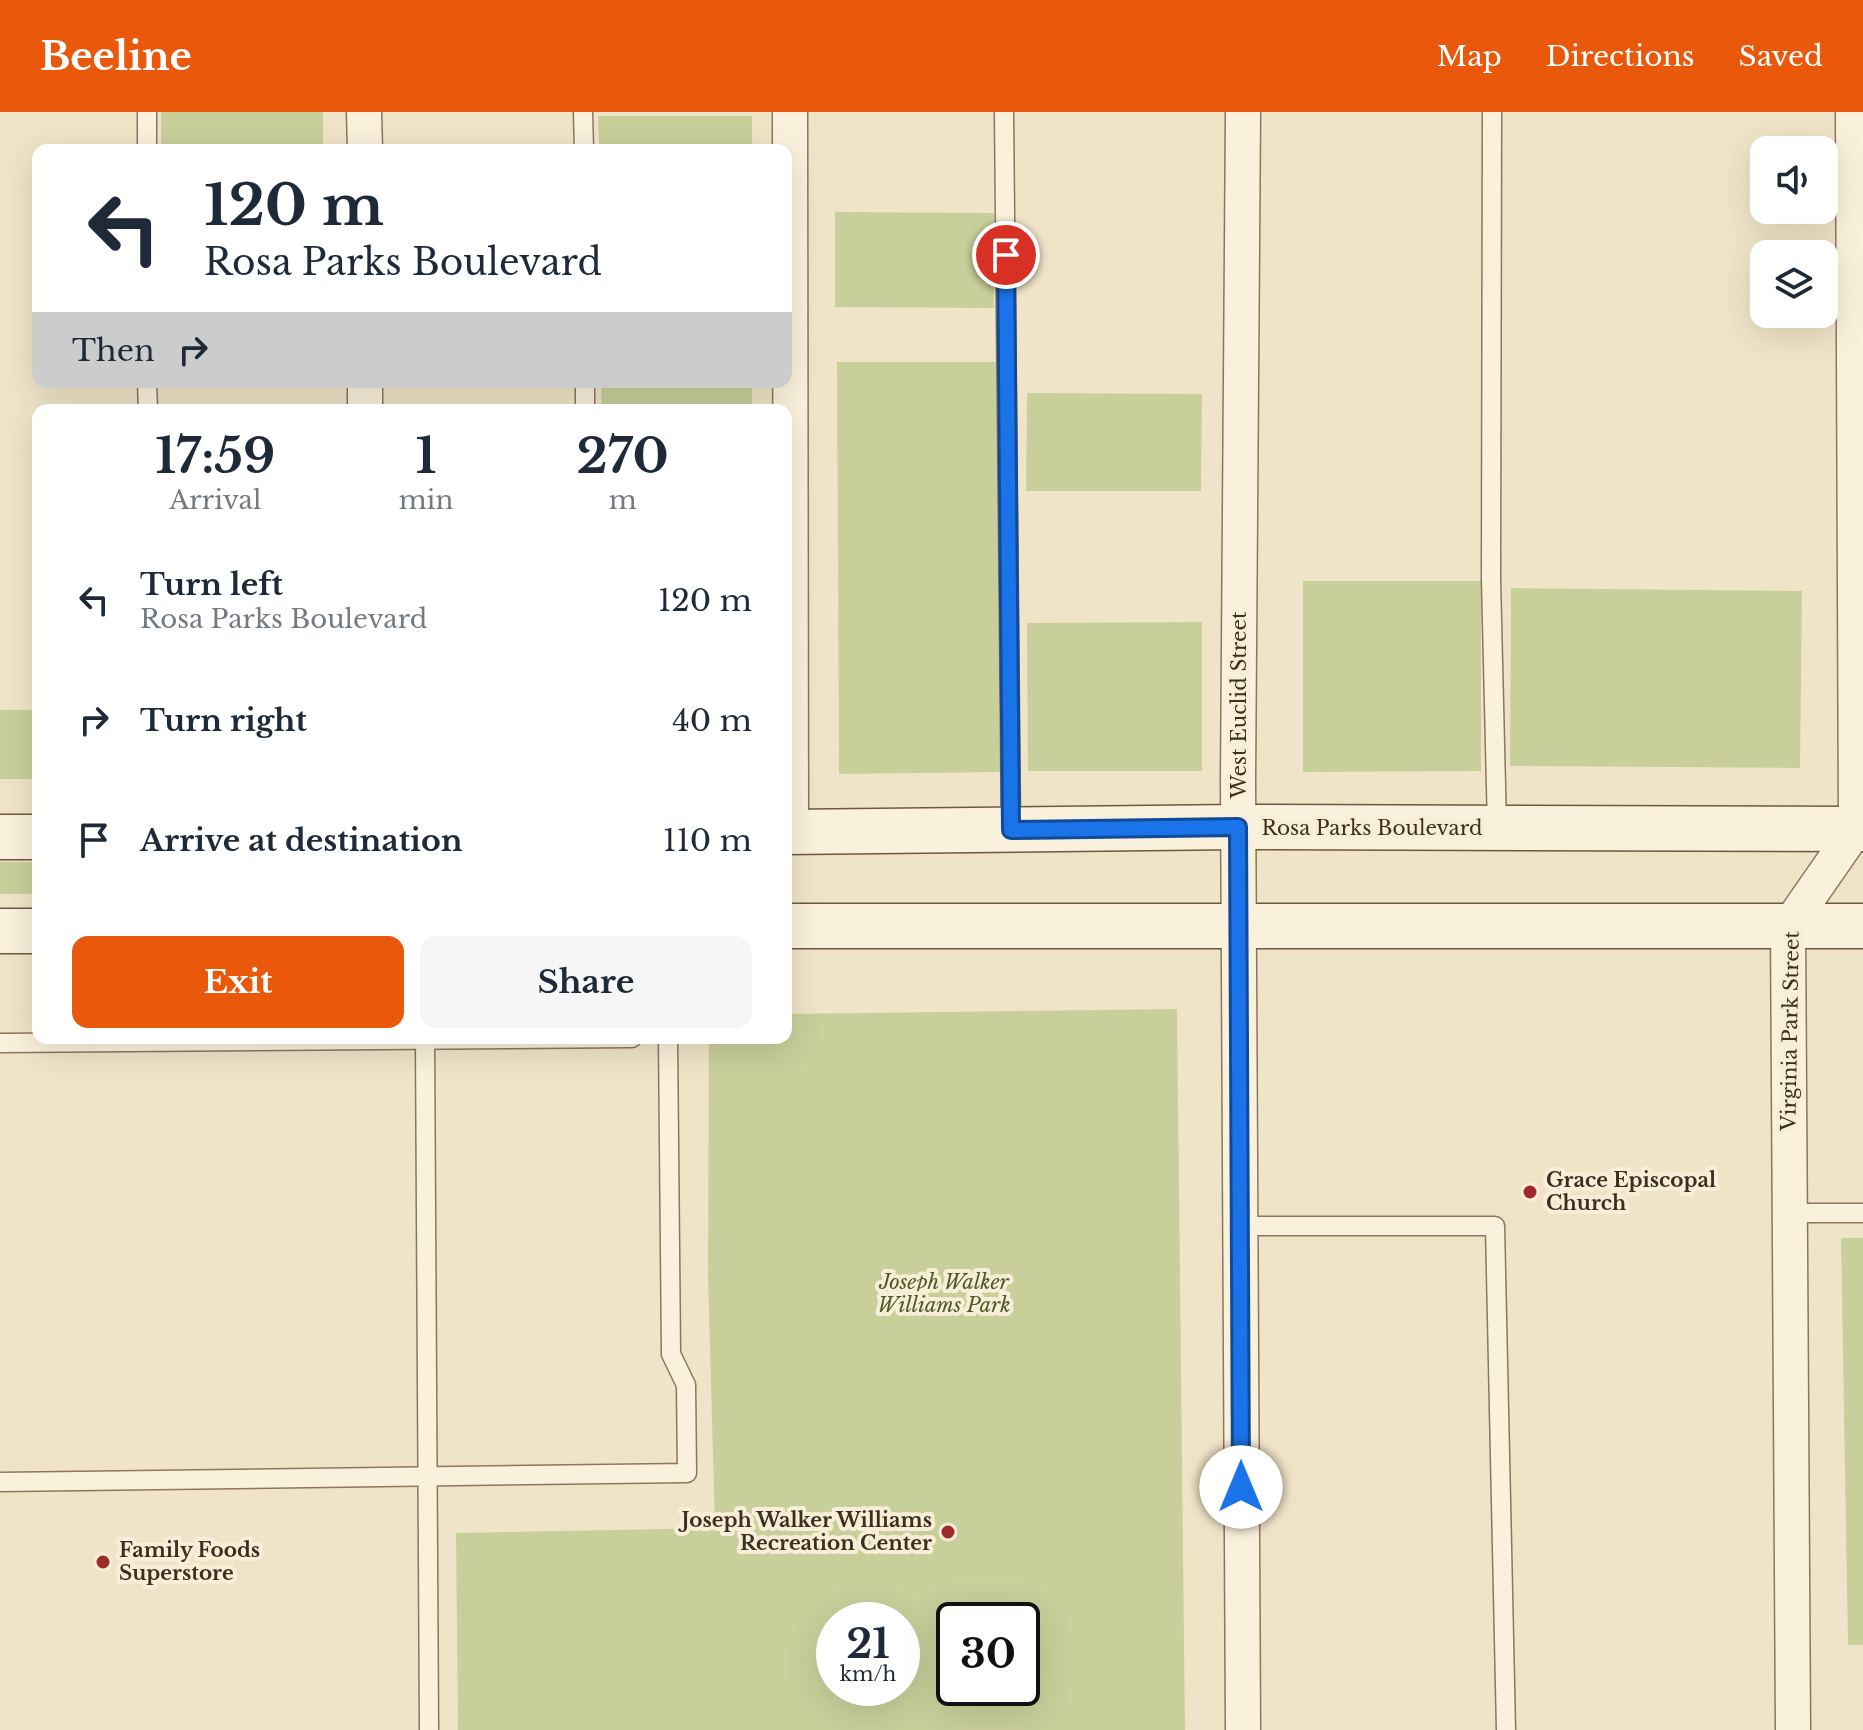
<!DOCTYPE html>
<style>
:root{--surface:#fff;--page:#f6f6f7;--text:#1f2937;--muted:#747a83;--accent:#ea580c}
body{margin:0;font-family:"Libre Baskerville",serif;background:var(--page);color:var(--text);height:100vh;display:flex;flex-direction:column;font-size:30px;white-space:nowrap}
*{box-sizing:border-box;margin:0}
p{font-size:26px;color:var(--muted)}
.icon{flex:none;width:44px;height:44px;fill:none;stroke:currentColor;stroke-width:2;stroke-linecap:round;stroke-linejoin:round}
.map{position:relative;flex:1;overflow:hidden}
.panel{position:absolute;left:32px;top:292px;width:760px;height:640px;display:flex;flex-direction:column;background:var(--surface);border-radius:16px;box-shadow:0 8px 32px #0002}
.panel>*{flex:none}
.top-card{position:absolute;left:32px;top:32px;width:760px;height:244px;border-radius:16px;box-shadow:0 8px 32px #0002;background:#fff;color:var(--text);overflow:hidden}
.buttons{position:absolute;left:1750px;top:24px;display:grid;gap:16px}
.buttons a{display:grid;place-items:center;width:88px;height:88px;border-radius:16px;background:var(--surface);box-shadow:0 8px 32px #0002;font-size:40px}
.speed{position:absolute;left:816px;top:1490px;display:flex;gap:16px;font-size:40px;font-weight:700;text-align:center}
.speed>*{display:grid;place-content:center;width:104px;height:104px;border-radius:50%;background:var(--surface);box-shadow:0 8px 32px #0002;line-height:1}
.speed small{font-size:20px;font-weight:400}
.speed .limit{border:4px solid #111;border-radius:12px;background:#fff;color:#111}
.pin{position:absolute;display:grid;place-items:center;width:68px;height:68px;color:#fff;margin:-34px;border:4px solid #fff;border-radius:50%;box-shadow:0 2px 8px #0007}
.me{position:absolute;width:88px;margin:-44px;rotate:0deg;stroke-linejoin:round;filter:drop-shadow(0 0 6px #0008)}
.turn{display:flex;align-items:center;gap:28px;height:168px;padding:0 40px;font-size:36px}
.turn .icon{width:104px;height:104px;stroke-width:2.5}
.turn b{display:block;font-size:56px;line-height:68px}
.then{display:flex;align-items:center;height:76px;padding:0 40px;background:#0003;gap:16px;font-size:30px}
.eta{display:flex;justify-content:space-evenly;align-items:center;height:136px;text-align:center}
.eta b{font-size:48px;font-weight:800;line-height:56px}
.cta{display:flex;gap:16px;margin-top:auto;padding:16px 40px}
.cta a{flex:1;height:92px;border-radius:16px;background:var(--accent);color:#fff;font-size:32px;font-weight:800;line-height:92px;text-align:center}
.cta a+a{background:var(--page);color:var(--text)}
ul{padding:0;list-style:none}
li{display:flex;align-items:center;gap:24px;height:120px;padding:0 40px}
li div{flex:1}
li b{display:block;font-size:30px}
li em{font-style:normal}
header{display:flex;align-items:center;gap:48px;box-sizing:border-box;height:112px;padding:0 40px;background:var(--accent);color:#fff}
header strong{font-size:38px}
nav{display:flex;gap:44px;margin-inline-start:auto;font-size:28px}
.map>svg:first-child{display:block}
</style>
<header>
<strong>Beeline</strong>
<nav><a>Map</a><a>Directions</a><a>Saved</a></nav>
</header>
<div class="map">
<svg width="1863" height="1618" viewBox="0 0 1863 1618">
<rect width="100%" height="100%" fill="#f0e4c8"/>
<!-- green -->
<g fill="#c9cf9b" fill-rule="evenodd">
<rect x="161" y="0" width="162" height="38"/>
<path d="M598,4h154v34h-153z"/>
<path d="M835,100l159,1v95l-159,-1z"/>
<path d="M837,250h159l4,410 -161,2z"/>
<path d="M601,270h151v28h-150z"/>
<path d="M1027,281l175,1 -1,97h-175z"/>
<path d="M1303,469h178v190l-178,1z"/>
<path d="M1511,476l291,3 -2,177 -290,-2z"/>
<path d="M1202,510v149h-174l-1,-148z"/>
<rect x="0" y="598" width="38" height="69"/>
<rect x="0" y="750" width="38" height="32"/>
<path d="M1177,897l8,721h-727l-2,-197 259,-5 -7,-254 1,-236h77v-24zM834,1508h68v68h-68zM954,1508h68v68h-68z"/>
<path d="M1841,1126h22v407h-15z"/>
</g>
<g fill="none" stroke-linecap="round" stroke-linejoin="round">
<!-- lane casing -->
<g stroke="#8d765c" stroke-width="21">
<g id="lane">
<path d="M147,0v38"/>
<path d="M583,0l1,38"/>
<path d="M1004,0l7,718"/>
<path d="M1492,0l-1,467 6,249"/>
<path d="M147,270l1,28"/>
<path d="M585,270v28"/>
<path d="M425,926l4,692"/>
<path d="M0,931l632,-5"/>
<path d="M1789,1101h74"/>
<path d="M1240,1114h255l11,504"/>
<path d="M0,1370l687,-9 -1,-88 -15,-31 -3,-316"/>
</g>
</g>
<!-- street casing -->
<g stroke="#8d765c" stroke-width="37">
<g id="street">
<path d="M364,0l1,38"/>
<path d="M790,0l1,720"/>
<path d="M365,270v28"/>
<path d="M1243,1618l-5,-949 5,-669"/>
<path d="M1793,1618l-5,-803 68,-98 -3,-717"/>
</g>
</g>
<!-- secondary casing -->
<g stroke="#6f573f" stroke-width="47">
<g id="secondary">
<path d="M786,720l452,-5 625,2"/>
<path d="M0,725h38"/>
<path d="M786,814h1077"/>
<path d="M0,819h38"/>
</g>
</g>
<!-- lane -->
<use href="#lane" stroke="#faf1dc" stroke-width="18"/>
<!-- street -->
<use href="#street" stroke="#faf1dc" stroke-width="34"/>
<!-- secondary -->
<use href="#secondary" stroke="#faf1dc" stroke-width="44"/>
</g>
<g fill="none" stroke-linecap="round" stroke-linejoin="round">
<!-- route casing -->
<g stroke="#114b97" stroke-width="20">
<path id="route" d="M1006,143l5,575 227,-3 3,660"/>
</g>
<!-- route -->
<use href="#route" stroke="#1a73e8" stroke-width="14"/>
</g>
<!-- markers -->
<g fill="#9e2a2b" stroke="#f7eed8" stroke-width="3">
<circle cx="1530" cy="1080" r="8"/>
<circle cx="948" cy="1420" r="8"/>
<circle cx="103" cy="1450" r="8"/>
</g>
<g text-anchor="middle" stroke-width="8" stroke-linejoin="round" paint-order="stroke">
<!-- street labels -->
<g font-size="20" fill="#3d2e20" stroke="#f7eed8">
<text transform="translate(1239 593) rotate(-90)" y="7">West Euclid Street</text>
<text x="1372" y="723">Rosa Parks Boulevard</text>
<text transform="translate(1790 919) rotate(-89)" y="7">Virginia Park Street</text>
</g>
<!-- poi labels -->
<g font-size="20" font-weight="bold" fill="#3d2e20" stroke="#f7eed8" text-anchor="start">
<text x="1546" y="1075">Grace Episcopal<tspan x="1546" dy="23">Church</tspan></text>
<text x="932" y="1415" text-anchor="end">Joseph Walker Williams<tspan x="932" dy="23">Recreation Center</tspan></text>
<text x="119" y="1445">Family Foods<tspan x="119" dy="23">Superstore</tspan></text>
</g>
<!-- park labels -->
<g font-size="20" font-style="italic" fill="#4d5a26" stroke="#f7eed8">
<text x="944" y="1177">Joseph Walker<tspan x="944" dy="23">Williams Park</tspan></text>
</g>
</g>
</svg>
<div class="buttons">
<a><svg class="icon" aria-label="sound" viewBox="0 0 24 24"><path d="M4 9h4l5-4v14l-5-4H4zM17 9q2 3 0 6"/></svg></a>
<a><svg class="icon" aria-label="layers" viewBox="0 0 24 24"><path d="M12 4l9 5-9 5-9-5zM3 14l9 5 9-5"/></svg></a>
</div>
<div class="speed"><div>21<small>km/h</small></div><div class="limit">30</div></div>
<div class="pin" style="left:1006px;top:143px;background:#d93025"><svg class="icon" aria-label="arrive" viewBox="0 0 24 24"><path d="M6 21V4h12l-3 4 3 4H6"/></svg></div>
<svg class="me" style="left:1241px;top:1375px" viewBox="-20 -20 40 40"><circle r="19" fill="#fff"/><path d="M0-13L10 11 0 6-10 11z" fill="#1a73e8"/></svg>
<div class="top-card">
<div class="turn"><svg class="icon" aria-label="left" viewBox="0 0 24 24"><path d="M17 20v-9H6M10 6l-5 5 5 5"/></svg><div><b>120 m</b>Rosa Parks Boulevard</div></div>
<div class="then">Then<svg class="icon" aria-label="right" viewBox="0 0 24 24"><path d="M7 20v-9h11M14 6l5 5-5 5"/></svg></div>
</div>
<section class="panel">
<div class="eta">
<div><b>17:59</b><p>Arrival</p></div>
<div><b>1</b><p>min</p></div>
<div><b>270</b><p>m</p></div>
</div>
<ul>
<li><svg class="icon" aria-label="left" viewBox="0 0 24 24"><path d="M17 20v-9H6M10 6l-5 5 5 5"/></svg><div><b>Turn left</b><p>Rosa Parks Boulevard</p></div><em>120 m</em></li>
<li><svg class="icon" aria-label="right" viewBox="0 0 24 24"><path d="M7 20v-9h11M14 6l5 5-5 5"/></svg><div><b>Turn right</b></div><em>40 m</em></li>
<li><svg class="icon" aria-label="arrive" viewBox="0 0 24 24"><path d="M6 21V4h12l-3 4 3 4H6"/></svg><div><b>Arrive at destination</b></div><em>110 m</em></li>
</ul>
<div class="cta"><a>Exit</a><a>Share</a></div>
</section>
</div>
